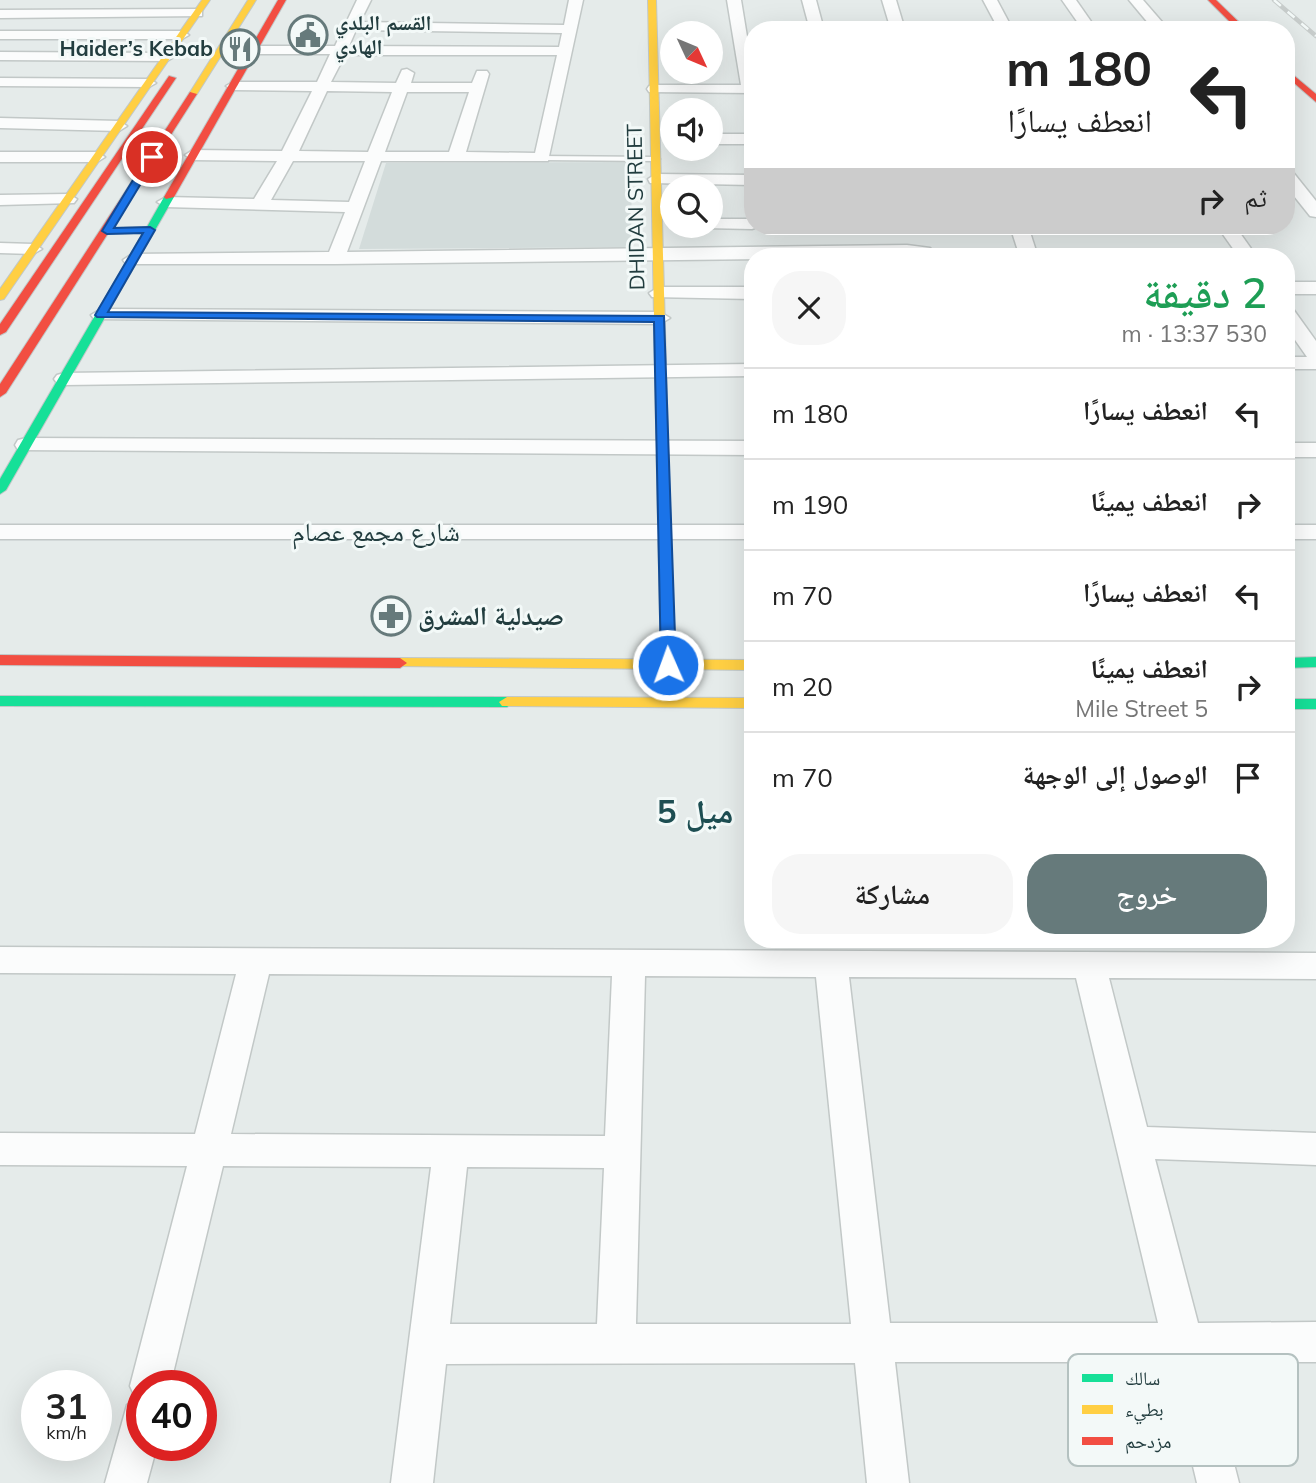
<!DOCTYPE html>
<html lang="ar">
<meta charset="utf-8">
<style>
:root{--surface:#fff;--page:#f6f6f6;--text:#222;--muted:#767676;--line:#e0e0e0;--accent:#667a7b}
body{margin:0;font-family:Mulish,"Noto Naskh Arabic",sans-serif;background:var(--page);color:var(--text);direction:rtl;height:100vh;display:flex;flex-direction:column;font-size:26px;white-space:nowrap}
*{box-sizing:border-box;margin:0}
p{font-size:23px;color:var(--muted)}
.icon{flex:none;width:38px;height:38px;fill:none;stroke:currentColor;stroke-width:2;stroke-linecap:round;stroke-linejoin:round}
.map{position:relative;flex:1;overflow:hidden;direction:ltr}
.side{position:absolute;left:744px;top:248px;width:551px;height:700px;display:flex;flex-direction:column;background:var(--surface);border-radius:28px;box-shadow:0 7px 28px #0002;direction:rtl}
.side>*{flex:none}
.top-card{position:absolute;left:744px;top:21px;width:551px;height:214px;border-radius:28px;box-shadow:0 7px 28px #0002;direction:rtl;background:#fff;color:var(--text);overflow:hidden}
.needle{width:46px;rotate:134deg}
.controls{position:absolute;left:660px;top:21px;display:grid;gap:14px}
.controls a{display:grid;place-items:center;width:63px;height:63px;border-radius:50%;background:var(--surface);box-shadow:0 7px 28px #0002;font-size:35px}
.speed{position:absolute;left:21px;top:1370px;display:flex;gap:14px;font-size:35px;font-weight:700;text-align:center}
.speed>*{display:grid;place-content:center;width:91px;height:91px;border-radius:50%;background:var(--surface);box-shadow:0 7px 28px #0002;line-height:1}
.speed small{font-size:18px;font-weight:400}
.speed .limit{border:10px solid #d22;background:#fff;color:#111}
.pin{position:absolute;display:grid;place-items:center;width:60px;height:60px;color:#fff;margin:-30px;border:4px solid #fff;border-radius:50%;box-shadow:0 2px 7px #0007}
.me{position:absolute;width:77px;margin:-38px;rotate:358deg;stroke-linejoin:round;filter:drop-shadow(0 0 5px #0008)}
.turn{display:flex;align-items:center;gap:24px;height:147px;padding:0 28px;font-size:32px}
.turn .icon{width:91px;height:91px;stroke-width:2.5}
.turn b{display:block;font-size:49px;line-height:60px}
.then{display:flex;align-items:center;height:66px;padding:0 28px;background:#0003;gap:14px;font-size:26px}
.round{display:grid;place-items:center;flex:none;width:74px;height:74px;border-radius:28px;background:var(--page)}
.summary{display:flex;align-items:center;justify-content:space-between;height:119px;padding:0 28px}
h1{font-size:42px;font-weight:600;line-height:52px;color:#1e9e55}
.primary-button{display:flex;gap:14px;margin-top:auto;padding:14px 28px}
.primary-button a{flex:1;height:80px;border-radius:28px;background:var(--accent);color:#fff;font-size:28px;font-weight:600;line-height:80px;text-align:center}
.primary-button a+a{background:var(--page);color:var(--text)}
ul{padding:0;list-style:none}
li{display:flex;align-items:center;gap:21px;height:91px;padding:0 28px;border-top:2px solid var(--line)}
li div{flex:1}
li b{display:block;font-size:26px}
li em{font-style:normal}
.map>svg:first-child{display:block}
</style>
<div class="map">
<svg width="1316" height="1483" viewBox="0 0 1316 1483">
<rect width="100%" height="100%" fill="#e5ebea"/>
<!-- built -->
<path fill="#d3dcdb" d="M632,162l-1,85 -272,2 27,-86z"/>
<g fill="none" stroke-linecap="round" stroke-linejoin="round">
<!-- lane casing -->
<g stroke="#c2c8c7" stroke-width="3">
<path id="lane" d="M539,156l117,1 4,2 -4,2 -114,-1 -4,-2z"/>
</g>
<!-- street casing -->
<g stroke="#c2c8c7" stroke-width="3">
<g id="street">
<path d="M357,0h14l-11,22 204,3 5,-25h14l-35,161h-167l-34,91 560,-7 23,3 9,9 -604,7h-209l-3,-4 9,-6 197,-2 16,-40 -179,-5 -9,-5 9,-5 88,2 23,-38 -84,-1 -8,-5 8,-5 89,1 30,-60 -79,-1 -7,-4 7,-4h84l13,-28h-76l-7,-4 7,-4h81zM356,30l206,3 -3,14 -210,-1zM345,55h212l-22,98 -69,-1 23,-78 -2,-3h-10l-5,12h-61l3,-10 -7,-4 -5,1 -6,13 -65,-1zM327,91l65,1 -24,60 -69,-1zM407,92h62l-20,60h-64zM293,161h72l-16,41 -78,-2z"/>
<path d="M727,0h14l11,67v26l-103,-1 -2,-3 2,-3 5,-1h87z"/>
<path d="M802,0h14l8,30h-14z"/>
<path d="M882,0h14l9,30h-14z"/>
<path d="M983,0h14l16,30h-14z"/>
<path d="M1062,0h14l21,30h-14z"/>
<path d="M1129,0h14l26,30h-15z"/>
<path d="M197,9l5,1v6l-202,2v-8z"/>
<path d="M0,31h182l7,4 -7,4h-182z"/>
<path d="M0,52l167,1 7,4 -7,4 -167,-1z"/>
<path d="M0,78l149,1 7,4 -7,4 -149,-1z"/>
<path d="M0,118l119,3 8,5 -8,5 -119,-3z"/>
<rect x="710" y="134" width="42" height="10"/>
<path d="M0,152h97l8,5 -8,5h-97z"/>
<path d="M1286,170l6,1 24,30v16l-6,-1 -24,-30z"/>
<path d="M656,174l96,1v10l-102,-2 -2,-4z"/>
<path d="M68,194l9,5 -3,4 -74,2v-10z"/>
<path d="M710,219h42v7h8l-8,3 -48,-1 -2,-2h8z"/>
<path d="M1010,226h18l10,31h-18z"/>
<path d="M1217,226h18l22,31h-18z"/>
<path d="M0,243l33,1 9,5 -9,5 -33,-1z"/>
<rect x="1286" y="282" width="30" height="12"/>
<path d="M659,287h93v12l-100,-2 -3,-4z"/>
<path d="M1286,307l7,2 23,32v28h-30v-12h21l-21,-30z"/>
<path d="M101,309l559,3 10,6 -10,6 -566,-5 -3,-4z"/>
<path d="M752,364v12l-688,9 -7,-2 -3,-4 3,-4 7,-2z"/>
<path d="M26,438l726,3v14l-734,-5 -3,-5 3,-5z"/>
<rect x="1286" y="443" width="30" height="14"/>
<rect x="0" y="525" width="752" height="14"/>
<rect x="1286" y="525" width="30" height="14"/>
<path d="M0,947l1316,6v26l-207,-1 38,149 169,6v32l-161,-6 43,164 118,-1v40h-108l31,121h-42l-29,-121h-273l14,121h-42l-12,-120 -409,1 -13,119h-42l40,-316 -208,-1 -53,220h-28v60h15l-10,37h-42l22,-78 10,-4 -7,-15 57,-220 -187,-1v-32l195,1 41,-160 -236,-1zM269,974l343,2 -7,160 -374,-2zM645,976l171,1 35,347h-215zM849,977l227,1 82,345h-268zM467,1167l137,1 -7,156h-147z"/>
</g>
</g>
<!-- fast casing -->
<g stroke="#c1c8c8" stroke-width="2">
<g id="fast">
<path d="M169,194l5,3 -168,293 -6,4v-15l143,-246 -36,1 -5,-3 5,-3 40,-1 17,-30z"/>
<path d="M663,471l6,4 6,190 -7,5 -7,-5 -4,-190z"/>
<path d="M1316,657v10l-30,1v-10z"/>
<path d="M0,696l507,1 8,5 -8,5 -507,-1z"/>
<rect x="1286" y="699" width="30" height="10"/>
</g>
</g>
<!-- slow casing -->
<g stroke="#c1c8c8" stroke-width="2">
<g id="slow">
<path d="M202,0h8l-206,299 -4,1v-11z"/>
<path d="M248,0h8l-59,94 -7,2 -1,-2z"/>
<path d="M648,0h8l13,475 -6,4 -6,-4z"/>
<path d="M400,658l352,2v10l-357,-4 -2,-3 2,-3z"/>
<path d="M507,697l245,1v10l-250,-2 -3,-4z"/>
</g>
</g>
<!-- jam casing -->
<g stroke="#c1c8c8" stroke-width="2">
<g id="jam">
<path d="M278,0h8l-112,197 -8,2 -2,-2z"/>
<path d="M1208,0h8l31,30h-9z"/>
<path d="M1286,69l30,25v8l-30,-26z"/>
<path d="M169,76l7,2 -170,254 -6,3v-11z"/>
<path d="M190,92l7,2 -191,299 -6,4v-13z"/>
<path d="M0,655l400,3 7,5 -7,5 -400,-3z"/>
</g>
</g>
<!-- lane -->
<use href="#lane" fill="#fbfcfc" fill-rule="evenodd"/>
<!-- street -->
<use href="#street" fill="#fbfcfc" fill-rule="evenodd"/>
<!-- fast -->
<use href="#fast" fill="#16e098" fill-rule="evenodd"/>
<!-- slow -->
<use href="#slow" fill="#ffcf43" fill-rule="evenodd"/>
<!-- jam -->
<use href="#jam" fill="#f24e42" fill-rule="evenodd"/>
<!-- rail casing -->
<g stroke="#c7cccb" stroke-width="4.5">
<path id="rail" d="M1274,0l42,36"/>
</g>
<!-- rail -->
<use href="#rail" stroke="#f3f9f8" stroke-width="2.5" stroke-dasharray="9" stroke-linecap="butt"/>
</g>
<!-- route -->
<path fill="#1a73e8" stroke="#114b97" stroke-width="2" d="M152,155l5,2 -43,71 36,-1 5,3 -47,82 556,4 12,349 -2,3h-11l-2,-3 -7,-343 -557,-5 -2,-2 48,-82 -36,1 -5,-3 45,-74z"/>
<!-- icons -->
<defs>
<g id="civic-ring" transform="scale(2.0125)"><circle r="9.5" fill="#f3f9f8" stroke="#667a7b" stroke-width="1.5"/><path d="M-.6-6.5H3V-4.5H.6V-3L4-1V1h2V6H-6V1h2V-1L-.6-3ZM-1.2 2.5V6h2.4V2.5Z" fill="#667a7b"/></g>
<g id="restaurant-ring" transform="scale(2.0125)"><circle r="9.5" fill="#f3f9f8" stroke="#667a7b" stroke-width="1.5"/><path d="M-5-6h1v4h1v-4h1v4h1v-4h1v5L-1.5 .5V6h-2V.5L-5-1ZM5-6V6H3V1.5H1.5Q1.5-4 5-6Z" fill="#667a7b"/></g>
<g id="pharmacy-ring" transform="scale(2.0125)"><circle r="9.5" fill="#f3f9f8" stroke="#667a7b" stroke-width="1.5"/><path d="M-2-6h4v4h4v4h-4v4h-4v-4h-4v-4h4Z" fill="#667a7b"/></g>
</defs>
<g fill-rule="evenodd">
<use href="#civic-ring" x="308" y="35"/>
<use href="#restaurant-ring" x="240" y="49"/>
<use href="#pharmacy-ring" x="391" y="616"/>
</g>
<g text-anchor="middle" stroke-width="6" stroke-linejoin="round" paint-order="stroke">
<!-- far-poi labels -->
<g font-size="21" font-weight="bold" fill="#223d3f" stroke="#f3f9f8" text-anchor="start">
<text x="335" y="30">القسم البلدي<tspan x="335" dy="24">الهادي</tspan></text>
<text x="213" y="56" text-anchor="end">Haider’s Kebab</text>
</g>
<!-- far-street labels -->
<g font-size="21" fill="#223d3f" stroke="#f3f9f8">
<text transform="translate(636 207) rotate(-91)" y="7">DHIDAN STREET</text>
</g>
<!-- street labels -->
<g font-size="26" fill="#223d3f" stroke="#f3f9f8">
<text x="376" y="541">شارع مجمع عصام</text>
</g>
<!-- poi labels -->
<g font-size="26" font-weight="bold" fill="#223d3f" stroke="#f3f9f8" text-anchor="start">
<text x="418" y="625">صيدلية المشرق</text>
</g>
<!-- district labels -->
<g font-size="33" font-weight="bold" fill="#1d4e52" stroke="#f3f9f8">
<text x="695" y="823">5 ميل</text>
</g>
</g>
<!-- legend -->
<rect x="1068" y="1354" width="230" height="112" rx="10" fill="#f3f9f8" stroke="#b4c1c0" stroke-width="2"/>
<rect x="1082" y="1374" width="31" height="8" fill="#16e098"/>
<rect x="1082" y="1405" width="31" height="9" fill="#ffcf43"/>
<rect x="1082" y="1437" width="31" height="8" fill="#f24e42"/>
<g font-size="19" fill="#223d3f">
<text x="1125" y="1385">سالك</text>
<text x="1125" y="1416">بطيء</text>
<text x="1125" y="1448">مزدحم</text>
</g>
</svg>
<div class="controls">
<a><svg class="needle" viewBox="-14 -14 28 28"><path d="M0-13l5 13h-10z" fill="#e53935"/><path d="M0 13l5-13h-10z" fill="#767676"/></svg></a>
<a><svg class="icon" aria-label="sound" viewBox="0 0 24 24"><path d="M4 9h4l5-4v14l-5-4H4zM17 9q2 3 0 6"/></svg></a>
<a><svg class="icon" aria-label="search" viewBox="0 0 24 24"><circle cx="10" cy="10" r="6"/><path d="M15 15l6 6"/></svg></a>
</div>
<div class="speed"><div>31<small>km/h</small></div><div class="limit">40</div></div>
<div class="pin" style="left:152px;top:157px;background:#d93025"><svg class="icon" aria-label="arrive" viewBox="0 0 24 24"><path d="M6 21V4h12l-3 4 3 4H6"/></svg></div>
<svg class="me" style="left:668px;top:665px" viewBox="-20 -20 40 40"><circle r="17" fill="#1a73e8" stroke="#fff" stroke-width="3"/><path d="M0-11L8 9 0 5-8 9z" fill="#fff"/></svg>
<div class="top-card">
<div class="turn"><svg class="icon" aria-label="left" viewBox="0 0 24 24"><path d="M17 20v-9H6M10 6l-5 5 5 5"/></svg><div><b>180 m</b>انعطف يسارًا</div></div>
<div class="then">ثم<svg class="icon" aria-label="right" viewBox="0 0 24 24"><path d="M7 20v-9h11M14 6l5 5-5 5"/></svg></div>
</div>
<section class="side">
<div class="summary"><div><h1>2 دقيقة</h1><p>530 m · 13:37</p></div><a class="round"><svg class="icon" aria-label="close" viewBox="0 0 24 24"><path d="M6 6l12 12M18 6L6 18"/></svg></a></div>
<ul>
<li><svg class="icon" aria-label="left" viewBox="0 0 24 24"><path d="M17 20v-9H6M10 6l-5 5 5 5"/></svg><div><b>انعطف يسارًا</b></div><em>180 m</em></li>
<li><svg class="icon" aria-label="right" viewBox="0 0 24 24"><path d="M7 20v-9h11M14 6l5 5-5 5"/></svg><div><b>انعطف يمينًا</b></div><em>190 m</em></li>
<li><svg class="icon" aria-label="left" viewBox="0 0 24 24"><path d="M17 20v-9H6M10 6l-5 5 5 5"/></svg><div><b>انعطف يسارًا</b></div><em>70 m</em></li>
<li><svg class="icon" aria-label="right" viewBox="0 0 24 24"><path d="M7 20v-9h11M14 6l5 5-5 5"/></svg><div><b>انعطف يمينًا</b><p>5 Mile Street</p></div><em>20 m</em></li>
<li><svg class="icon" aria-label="arrive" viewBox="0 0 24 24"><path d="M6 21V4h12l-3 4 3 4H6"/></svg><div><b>الوصول إلى الوجهة</b></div><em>70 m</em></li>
</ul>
<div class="primary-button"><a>خروج</a><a>مشاركة</a></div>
</section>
</div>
